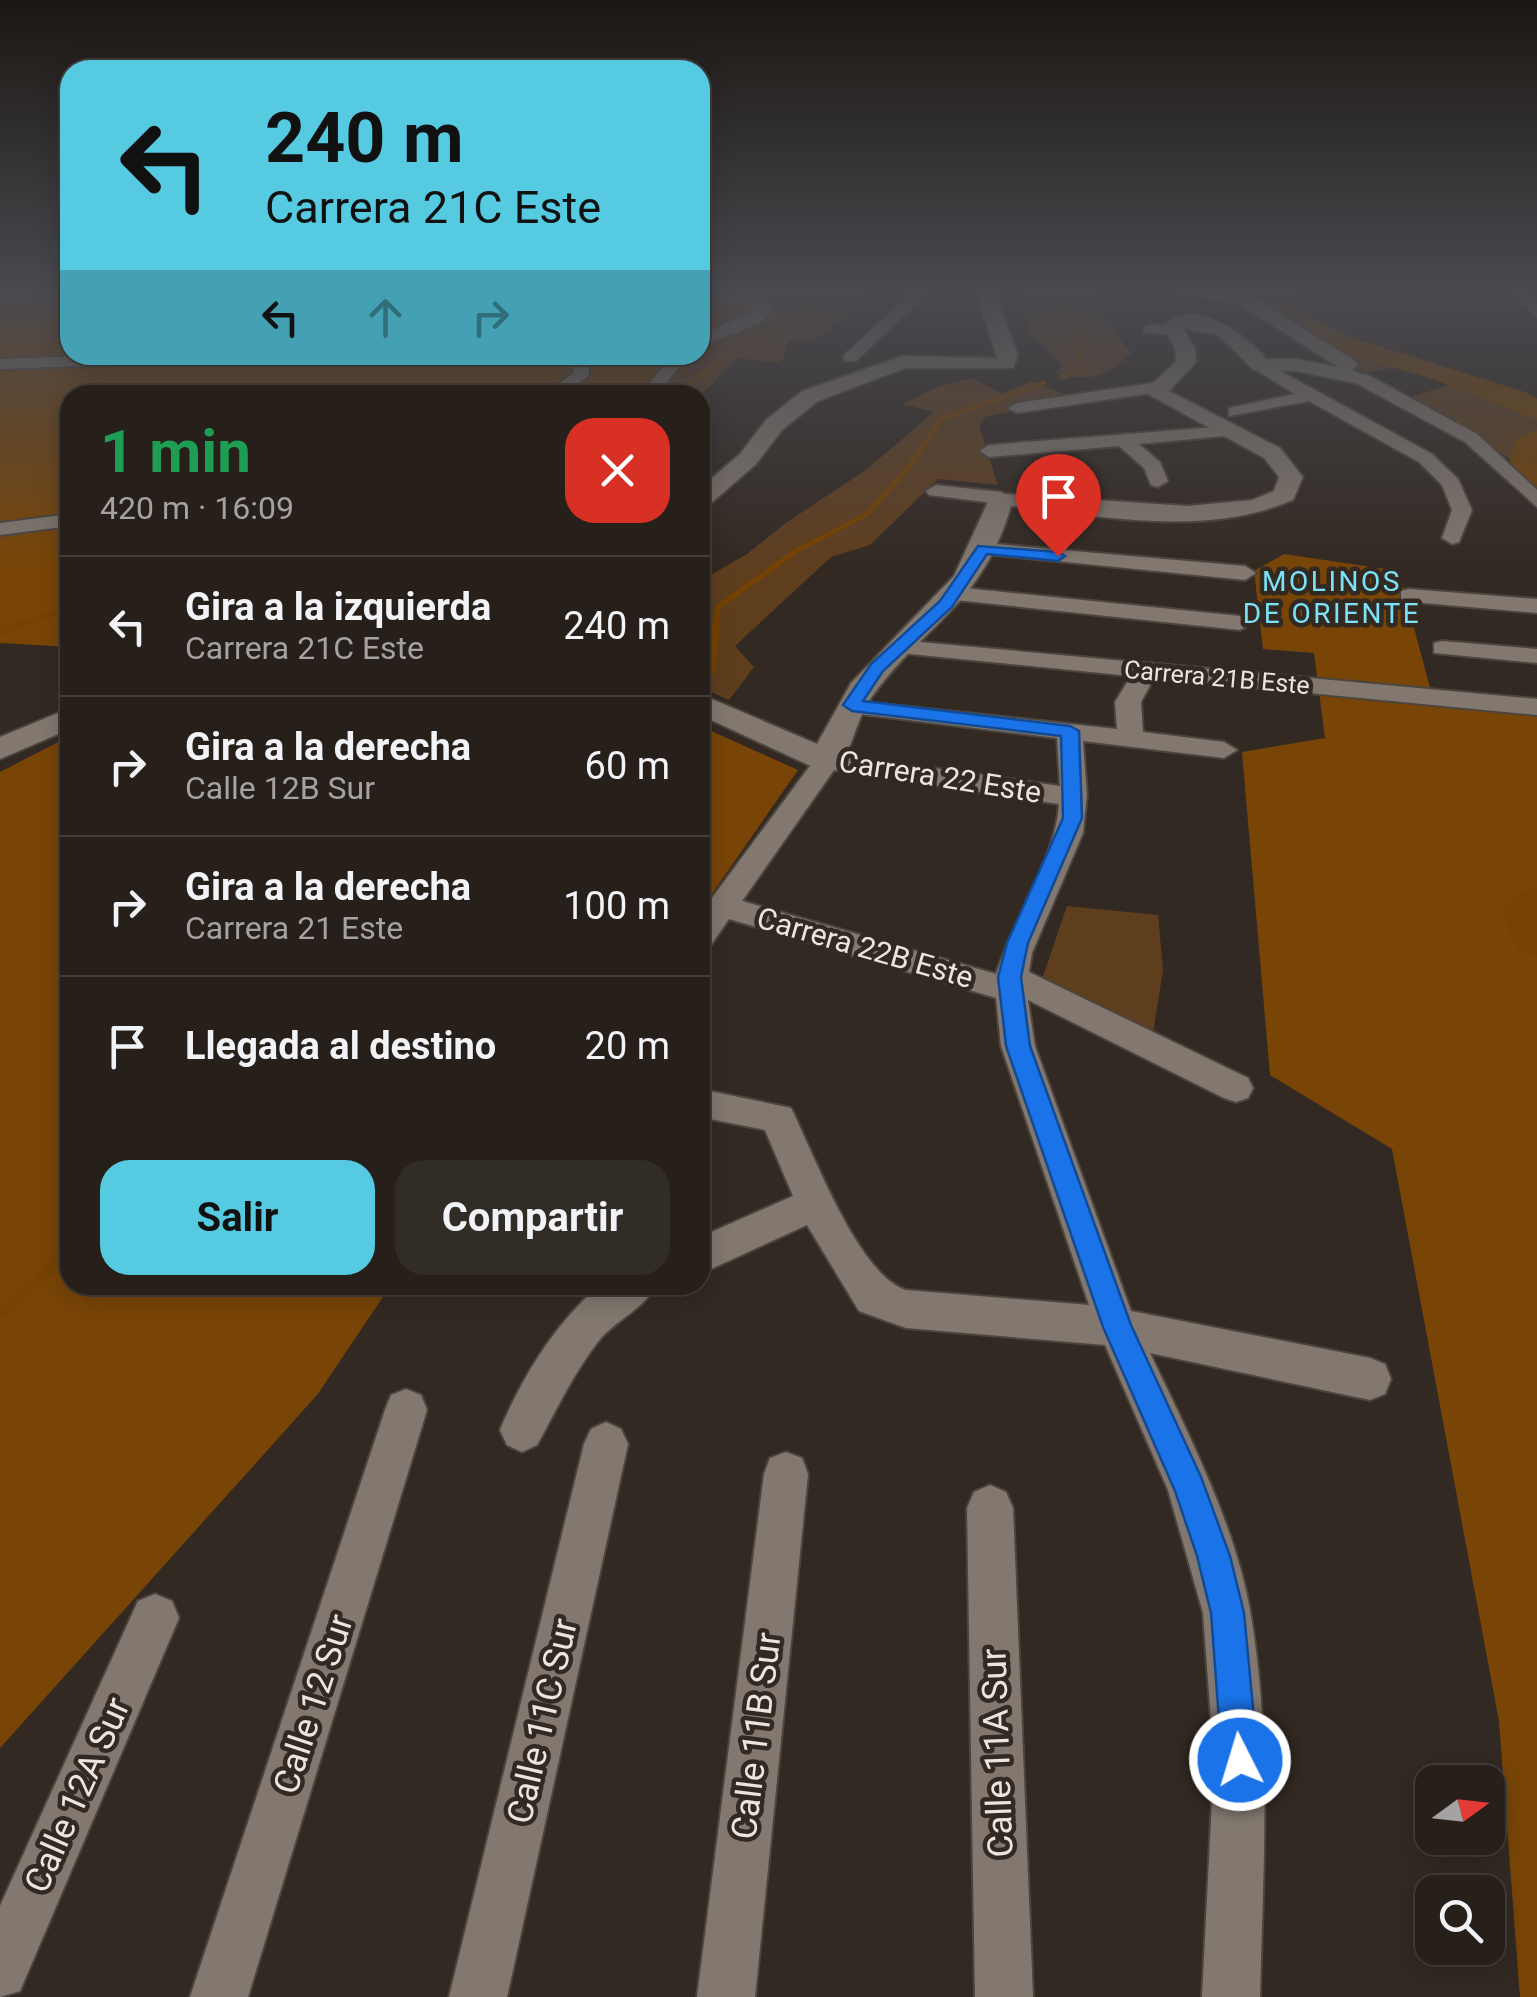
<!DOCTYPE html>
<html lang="es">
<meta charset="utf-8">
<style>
:root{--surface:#261f1a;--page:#322c27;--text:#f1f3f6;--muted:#a4a2a2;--line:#423d39;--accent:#55cae0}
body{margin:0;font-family:Roboto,sans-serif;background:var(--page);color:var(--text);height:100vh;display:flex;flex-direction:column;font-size:38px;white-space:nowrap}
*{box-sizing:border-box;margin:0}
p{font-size:32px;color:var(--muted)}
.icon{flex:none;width:55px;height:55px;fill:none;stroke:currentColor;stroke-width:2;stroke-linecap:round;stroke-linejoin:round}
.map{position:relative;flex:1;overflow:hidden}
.sheet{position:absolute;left:60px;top:385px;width:650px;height:910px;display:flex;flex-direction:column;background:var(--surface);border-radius:30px;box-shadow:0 5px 25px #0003,0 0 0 2px var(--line)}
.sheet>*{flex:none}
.banner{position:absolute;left:60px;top:60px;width:650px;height:305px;border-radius:30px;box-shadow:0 5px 25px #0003,0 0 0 2px var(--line);background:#55cae0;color:#111;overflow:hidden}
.needle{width:65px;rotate:75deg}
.controls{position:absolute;left:1415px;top:1765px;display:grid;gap:20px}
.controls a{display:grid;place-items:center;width:90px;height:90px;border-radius:20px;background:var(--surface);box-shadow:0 5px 25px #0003,0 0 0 2px var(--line);font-size:50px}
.pin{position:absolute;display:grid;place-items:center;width:85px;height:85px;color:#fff;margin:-102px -42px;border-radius:50% 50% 50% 0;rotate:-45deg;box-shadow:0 0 10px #0007}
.pin .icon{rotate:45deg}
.me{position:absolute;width:110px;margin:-55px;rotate:355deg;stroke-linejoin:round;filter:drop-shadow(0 0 8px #0008)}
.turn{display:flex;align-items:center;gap:35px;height:210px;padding:0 40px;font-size:45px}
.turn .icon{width:130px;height:130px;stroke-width:2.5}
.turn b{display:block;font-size:70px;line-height:85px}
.lanes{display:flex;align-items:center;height:95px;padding:0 40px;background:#0003;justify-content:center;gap:50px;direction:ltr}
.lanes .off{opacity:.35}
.round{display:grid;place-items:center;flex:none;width:105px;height:105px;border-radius:30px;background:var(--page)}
.head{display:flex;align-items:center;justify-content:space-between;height:170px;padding:0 40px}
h1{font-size:60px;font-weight:700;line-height:75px;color:#1e9e55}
.primary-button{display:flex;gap:20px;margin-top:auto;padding:20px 40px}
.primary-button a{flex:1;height:115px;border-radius:30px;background:var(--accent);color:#111;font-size:40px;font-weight:700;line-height:115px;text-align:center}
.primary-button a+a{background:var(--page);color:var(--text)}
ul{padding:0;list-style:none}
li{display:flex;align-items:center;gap:30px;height:140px;padding:0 40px;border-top:2px solid var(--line)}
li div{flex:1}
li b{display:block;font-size:38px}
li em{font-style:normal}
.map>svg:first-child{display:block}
</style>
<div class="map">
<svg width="1537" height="1997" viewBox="0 0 1537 1997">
<rect width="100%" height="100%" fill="#322922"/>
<!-- green -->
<g fill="#5f3e1e">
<path d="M739,290h134l-55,48 -29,3 -8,22 -44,-5 -37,38 -37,-1 37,-44 50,-20 13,-36z"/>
<path d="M1031,290l18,3 51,-3 -7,10 38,54c-26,22 -41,29 -75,19l6,-8 -33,-33 -7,-36z"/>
<path d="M1226,290h63l24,33 70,27 149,45 5,4v92l-27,-32 -103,-61 42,-13 -52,-18 -32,6 -113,-76z"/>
<path d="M972,378l30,15 30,-12 42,17 -89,19 -6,9 19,59 -60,-6 -68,66 -39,12 -96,89 19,21 -25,33 -29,-13 4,-76 -4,-30 47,-27 40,-32 79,-52 68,-58 -31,-8 36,-18z"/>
<path d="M1067,906l91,9 5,55 -10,63 -111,-54z"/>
</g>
<!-- forest -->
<g fill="#794507">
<path d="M0,290h70v65h626l-33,40h-593v252l-70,-4z"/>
<path d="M700,290c27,0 59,-4 78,18l-4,11 -74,32z"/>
<path d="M1284,554l115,17 36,136 102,4v1286h-17l-21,-276 -107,-572 -122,-74 -28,-323 83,-14 -11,-85 -51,-4 -9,-78z"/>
<path d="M700,726l98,44 -98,141z"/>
<path d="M70,736v549h321l-74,110 -317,353v-976z"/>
</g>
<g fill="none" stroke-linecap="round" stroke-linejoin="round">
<!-- stream-far2 -->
<g stroke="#764202" stroke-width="5">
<path d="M1062,377l22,-8 -19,-59 15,-20"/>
<path d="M673,395l73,-54 39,-16 50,-35"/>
<path d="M1528,404l9,1"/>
<path d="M12,627l58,-19"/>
<path d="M716,627l2,-20 78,-56 71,-37 42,-47 32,-48 103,-36"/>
</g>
<!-- stream-far1 -->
<g stroke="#764202" stroke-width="8">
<path d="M0,631l20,-6"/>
<path d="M701,688l11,-19 4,-44"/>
</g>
<!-- stream -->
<path stroke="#764202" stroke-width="11" d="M0,1314l70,-64"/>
<!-- river -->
<g fill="#764202" fill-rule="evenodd">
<path d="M1269,290h24l7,21 53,27 172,54 12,7v21l-104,-41 -100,-29 -53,-30z"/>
<path d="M1537,430v60l-12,-3 -15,-26 6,-22z"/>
<path d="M1537,888v68l-19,-6 -16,-37 17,-20z"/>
</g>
<!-- minor casing -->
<g stroke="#4c453e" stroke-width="4">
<g id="minor">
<path d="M700,290l55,6 18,14 -13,13 -60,23v-11l56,-25 -10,-7 -46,-7z"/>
<path d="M915,290h15l-74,71h-12v-6z"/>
<path d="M1513,290h12l12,14v14z"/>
<path d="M1150,325h25l8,5 -8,5 -31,-2v-6z"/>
<path d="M108,355h138l-8,5 -238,9v-10z"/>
<path d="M565,355h18l6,7v13l-25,20h-20l29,-22v-10z"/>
<path d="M672,355h16l-30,40h-18z"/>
<path d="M1260,360l172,94 26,25 14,31 -13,32 -7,2 -10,-6 10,-28 -10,-25 -23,-23 -110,-61 -80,15v-8l66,-14 -41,-25v-8z"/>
<path d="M1354,374h12l111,60 60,56v17l-72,-65 -111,-60z"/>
<path d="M1159,382l9,5 -3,4 -148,22 -9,-5 9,-5z"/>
<path d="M1229,426l9,5 -3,4 -96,9 21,18 8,19 -10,6 -7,-2 -7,-17 -25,-22 -130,11 -9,-6 9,-6z"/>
<path d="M936,485l65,7 10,6 -10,6 -72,-9 -3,-4z"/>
<path d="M70,514v12l-70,9v-12z"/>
<path d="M983,543l262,23 11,7 -11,7 -269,-27 -4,-4z"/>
<path d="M954,587l286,29 12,7 -12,7 -294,-31 -3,-5z"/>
<path d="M1409,589l128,10v14l-136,-12v-10z"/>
<path d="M898,640l639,59v16l-383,-37 -13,24 2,30 81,10 13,8 -13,8 -141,-17 4,54 -4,38 -51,120 -3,19 219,106 5,10 -5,10 -12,4 -12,-4 -196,-98 7,46 96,265 239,47 15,6 6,15 -6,15 -15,6 -220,-47c38,80 87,175 101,263 21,126 12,254 9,381h-58l12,-237 -11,-147 -35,-123 -63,-145 -199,-17 -47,-17 -52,-86 -107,49v-37l93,-41 -28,-66 -65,-13v-28l91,19c23,46 67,167 115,182l183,15 -88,-259 -5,-48 -267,-79 -18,26 -11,3v-34l118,-159 9,-2 233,33 -3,-48 -205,-25 -13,-8 4,-5 274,29 -2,-27 16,-26 -241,-24 -4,-5zM834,770l225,34c-4,56 -45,115 -63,170l-254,-73z"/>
<path d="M1442,641l95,8v14l-103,-10v-10z"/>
<path d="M600,1285h56c-10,22 -38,34 -55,53 -26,32 -44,71 -64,107l-15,7 -15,-7 -7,-15c22,-53 56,-108 100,-145z"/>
<path d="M406,1389l15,6 6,15 -179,587h-58l195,-587 6,-15z"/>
<path d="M606,1422l15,7 7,15 -121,553h-58l135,-553 7,-15z"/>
<path d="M786,1452l16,6 6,16 -53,523h-58l67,-523 6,-16z"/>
<path d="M990,1485l16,7 7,16 20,489h-58l-8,-489 7,-16z"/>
<path d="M155,1594l17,7 7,17 -159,373 -20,6v-91l138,-305z"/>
</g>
</g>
<!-- tertiary casing -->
<g stroke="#4c453e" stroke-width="4">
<g id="tertiary">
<path d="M976,290h18l24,65 -5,13h-108l-87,33 -36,29 -26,34 -47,41 -9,2v-19l40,-34 26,-34 36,-29 101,-35 94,2z"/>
<path d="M1172,290l77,4 106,67 3,4 -6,5 18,8 -10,6 -64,-13 -43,-2 -35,-34 -35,-7 12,20 1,14 -27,29 111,57 23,29 -10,23c-89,38 -190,16 -282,6 -29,100 -87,118 -140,192 -15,22 -18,49 -32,70h-24l-115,-53v-21l117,50 34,-61 103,-107 38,-83 195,13 65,-6 22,-9 5,-14 -15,-19 -116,-64 3,-9 25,-23 -1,-14 -12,-21c28,-34 84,8 103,32h30l42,8 -100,-64 -57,-8z"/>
<path d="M70,708v21l-70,30v-22z"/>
</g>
</g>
<!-- minor -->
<use href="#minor" fill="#82786f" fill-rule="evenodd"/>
<!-- tertiary -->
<use href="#tertiary" fill="#82786f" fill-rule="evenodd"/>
</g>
<!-- sky -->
<linearGradient id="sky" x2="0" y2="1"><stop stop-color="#1c1713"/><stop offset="0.51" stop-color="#49494f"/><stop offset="1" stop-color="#49494f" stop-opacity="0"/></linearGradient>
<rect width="1537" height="569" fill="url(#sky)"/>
<!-- route -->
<path fill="#1a73e8" stroke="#114b97" stroke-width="2.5" d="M978,546l80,6 7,4 -7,5 -71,-7 -35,53 -69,64 -20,30 207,25 9,5 3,87 -54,125 -7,34 9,69 101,279 70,152 29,79 14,57 14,147 -5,13 -13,5 -13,-5 -5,-13 -11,-147 -14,-57 -22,-65 -72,-164 -97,-281 -8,-69 9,-34 56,-125 -2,-82 -209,-25 -9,-6 28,-41 69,-63z"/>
<g text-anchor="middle" stroke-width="9" stroke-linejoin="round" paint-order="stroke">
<!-- far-street labels -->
<g font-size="25" fill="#ebe5e0" stroke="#322922">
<text transform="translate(1217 677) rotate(5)" y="9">Carrera 21B Este</text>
</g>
<!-- far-neighbourhood labels -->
<g font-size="28" letter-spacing="2.5" fill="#7be2f6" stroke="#322922">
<text x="1332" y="591">MOLINOS<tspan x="1332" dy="32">DE ORIENTE</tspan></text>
</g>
<!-- street labels -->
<g font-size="30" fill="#ebe5e0" stroke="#322922">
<text transform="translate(940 777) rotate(9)" y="10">Carrera 22 Este</text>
<text transform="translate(865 948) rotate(16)" y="10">Carrera 22B Este</text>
</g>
<!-- near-street labels -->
<g font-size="35" fill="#ebe5e0" stroke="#322922">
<text transform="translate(313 1704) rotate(-72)" y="12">Calle 12 Sur</text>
<text transform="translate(542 1721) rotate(-77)" y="12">Calle 11C Sur</text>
<text transform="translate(756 1736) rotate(-83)" y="12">Calle 11B Sur</text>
<text transform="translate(997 1753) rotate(-92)" y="12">Calle 11A Sur</text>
<text transform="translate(77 1795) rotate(-66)" y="12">Calle 12A Sur</text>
</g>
</g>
</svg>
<div class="controls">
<a><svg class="needle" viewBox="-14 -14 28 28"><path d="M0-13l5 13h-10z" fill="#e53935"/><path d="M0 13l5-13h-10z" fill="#a4a2a2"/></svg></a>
<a><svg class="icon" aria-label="search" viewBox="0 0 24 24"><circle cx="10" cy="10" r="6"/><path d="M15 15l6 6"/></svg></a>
</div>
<div class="pin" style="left:1058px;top:556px;background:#d93025"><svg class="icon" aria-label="arrive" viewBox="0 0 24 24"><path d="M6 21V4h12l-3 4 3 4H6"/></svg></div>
<svg class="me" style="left:1240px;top:1760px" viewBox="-20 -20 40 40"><circle r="17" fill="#1a73e8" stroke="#fff" stroke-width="3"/><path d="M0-11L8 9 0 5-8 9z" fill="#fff"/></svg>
<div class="banner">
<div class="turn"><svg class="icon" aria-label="left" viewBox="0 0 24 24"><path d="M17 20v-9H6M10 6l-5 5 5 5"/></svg><div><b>240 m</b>Carrera 21C Este</div></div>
<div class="lanes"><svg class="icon" aria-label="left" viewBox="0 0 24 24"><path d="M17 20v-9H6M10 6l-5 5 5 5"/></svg><svg class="icon off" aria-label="ahead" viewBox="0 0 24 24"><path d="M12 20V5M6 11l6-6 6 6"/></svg><svg class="icon off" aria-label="right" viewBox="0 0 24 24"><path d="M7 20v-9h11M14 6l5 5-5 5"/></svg></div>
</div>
<section class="sheet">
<div class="head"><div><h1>1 min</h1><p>420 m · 16:09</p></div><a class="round" style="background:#d93025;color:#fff"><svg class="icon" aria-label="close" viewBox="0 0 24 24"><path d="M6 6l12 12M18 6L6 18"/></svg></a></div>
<ul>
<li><svg class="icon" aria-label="left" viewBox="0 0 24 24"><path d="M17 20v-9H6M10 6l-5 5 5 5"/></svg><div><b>Gira a la izquierda</b><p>Carrera 21C Este</p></div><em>240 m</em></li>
<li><svg class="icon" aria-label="right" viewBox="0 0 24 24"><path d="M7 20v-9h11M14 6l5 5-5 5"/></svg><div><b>Gira a la derecha</b><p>Calle 12B Sur</p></div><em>60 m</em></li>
<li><svg class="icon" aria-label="right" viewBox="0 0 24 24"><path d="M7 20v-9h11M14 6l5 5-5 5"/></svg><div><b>Gira a la derecha</b><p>Carrera 21 Este</p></div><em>100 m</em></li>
<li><svg class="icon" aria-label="arrive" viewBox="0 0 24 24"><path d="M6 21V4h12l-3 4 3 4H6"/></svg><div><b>Llegada al destino</b></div><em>20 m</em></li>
</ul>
<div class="primary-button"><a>Salir</a><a>Compartir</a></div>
</section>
</div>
